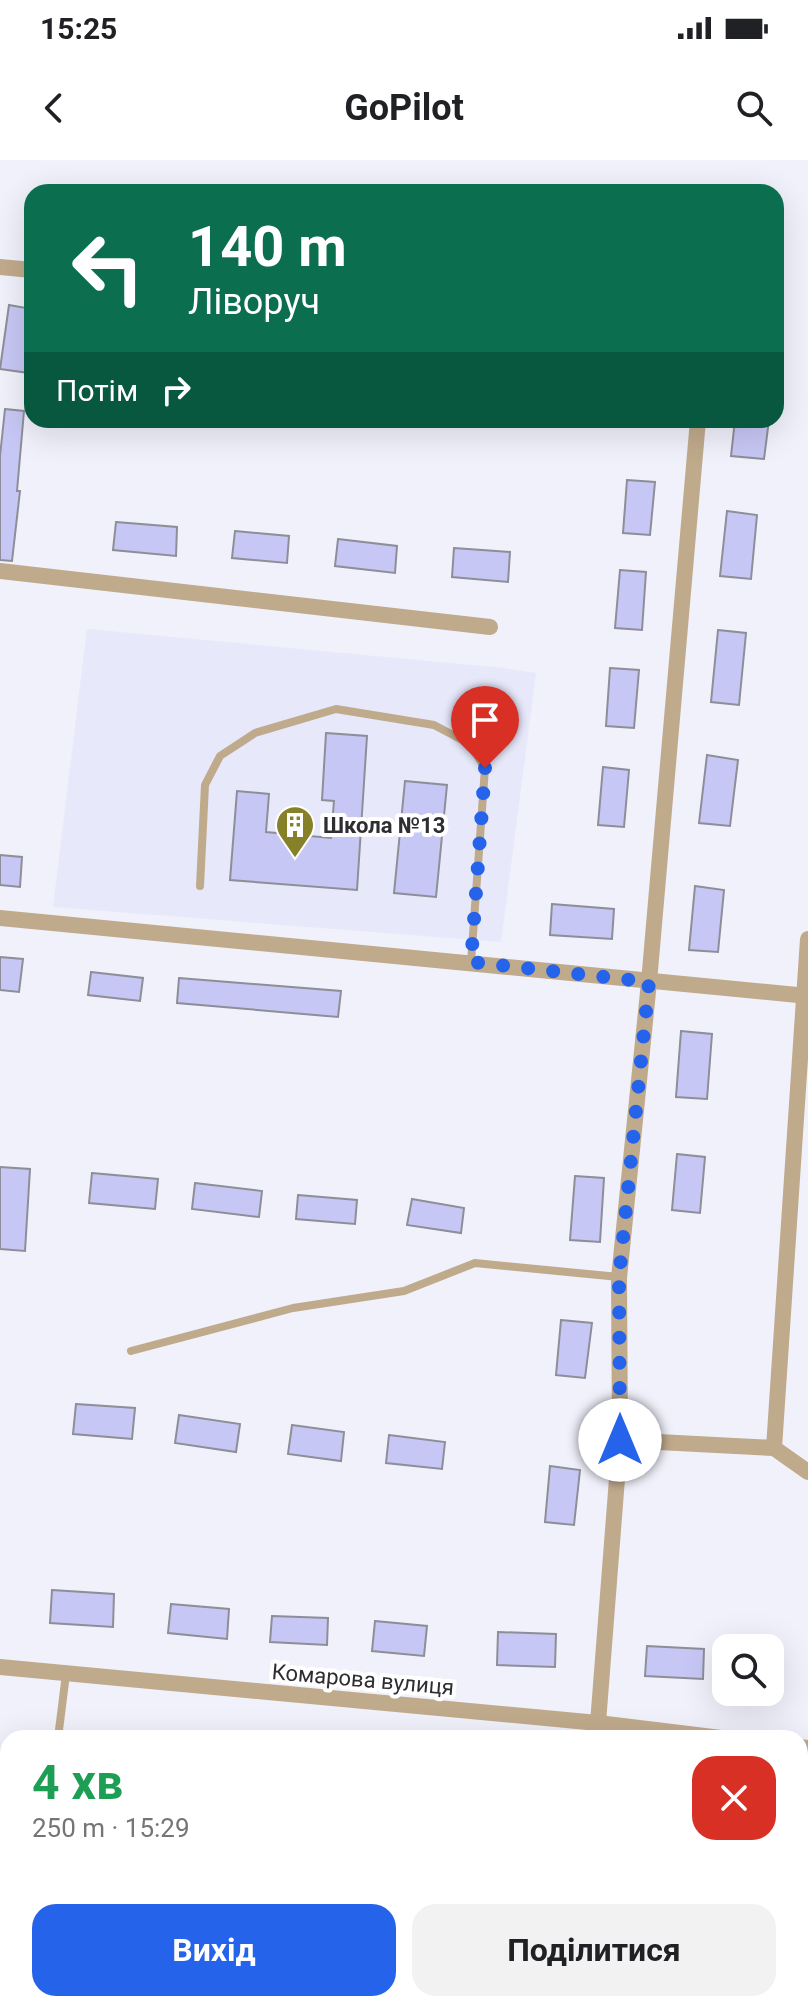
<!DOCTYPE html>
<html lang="uk">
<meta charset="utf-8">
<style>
:root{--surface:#fff;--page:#f2f2f2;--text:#202124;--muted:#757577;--accent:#2563eb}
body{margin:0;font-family:Roboto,sans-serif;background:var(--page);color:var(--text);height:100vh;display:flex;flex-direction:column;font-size:30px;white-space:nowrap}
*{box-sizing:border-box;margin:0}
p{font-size:26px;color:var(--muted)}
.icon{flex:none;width:44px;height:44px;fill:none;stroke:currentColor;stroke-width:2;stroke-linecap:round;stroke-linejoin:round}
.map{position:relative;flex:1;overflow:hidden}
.sheet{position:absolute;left:0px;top:1570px;width:808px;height:282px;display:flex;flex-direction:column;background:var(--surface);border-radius:24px 24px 0 0;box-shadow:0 8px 32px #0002}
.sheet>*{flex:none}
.hud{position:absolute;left:24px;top:24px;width:760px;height:244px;border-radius:24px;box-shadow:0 8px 32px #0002;background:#0b6e4f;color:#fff;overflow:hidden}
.buttons{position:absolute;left:712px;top:1474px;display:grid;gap:16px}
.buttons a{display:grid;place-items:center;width:72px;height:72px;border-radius:16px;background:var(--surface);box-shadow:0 8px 32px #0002;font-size:40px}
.pin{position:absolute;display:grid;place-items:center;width:68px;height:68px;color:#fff;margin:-82px -34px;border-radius:50% 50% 50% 0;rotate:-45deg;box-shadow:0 0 8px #0007}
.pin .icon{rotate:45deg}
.me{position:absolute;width:88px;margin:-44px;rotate:0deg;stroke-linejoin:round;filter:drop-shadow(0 0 6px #0008)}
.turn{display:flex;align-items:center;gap:28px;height:168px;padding:0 32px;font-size:36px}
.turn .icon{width:104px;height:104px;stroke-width:2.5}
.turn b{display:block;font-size:56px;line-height:68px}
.then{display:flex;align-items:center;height:76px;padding:0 32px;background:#0003;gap:16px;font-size:30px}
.round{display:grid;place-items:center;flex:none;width:84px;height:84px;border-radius:24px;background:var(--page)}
.head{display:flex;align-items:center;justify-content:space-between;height:136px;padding:0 32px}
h1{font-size:48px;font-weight:700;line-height:60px;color:#1e9e55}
.cta{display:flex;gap:16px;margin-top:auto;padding:16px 32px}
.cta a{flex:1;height:92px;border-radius:24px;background:var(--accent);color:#fff;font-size:32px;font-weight:700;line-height:92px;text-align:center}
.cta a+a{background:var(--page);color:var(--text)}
.status{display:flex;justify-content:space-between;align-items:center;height:56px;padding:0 40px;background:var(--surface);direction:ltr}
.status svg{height:22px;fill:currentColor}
header{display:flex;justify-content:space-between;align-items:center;height:104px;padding:0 32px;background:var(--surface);font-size:36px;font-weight:700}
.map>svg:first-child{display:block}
</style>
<div class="status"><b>15:25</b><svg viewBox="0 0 49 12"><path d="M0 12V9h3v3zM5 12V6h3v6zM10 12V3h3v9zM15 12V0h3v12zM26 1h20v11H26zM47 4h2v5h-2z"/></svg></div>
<header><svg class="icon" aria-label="back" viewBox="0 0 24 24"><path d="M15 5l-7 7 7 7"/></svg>GoPilot<svg class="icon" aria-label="search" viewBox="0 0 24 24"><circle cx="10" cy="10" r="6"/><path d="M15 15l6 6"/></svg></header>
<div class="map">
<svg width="808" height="1851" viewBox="0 0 808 1851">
<rect width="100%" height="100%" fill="#f0f1fb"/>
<!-- built -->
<path fill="#e7e8fa" d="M87,469l416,39 33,5 -35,269 -448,-35z"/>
<!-- building -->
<g fill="#c7c7f5" stroke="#8e8e98" stroke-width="2">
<path d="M9,145l23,4v39l-3,25 -29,-4z"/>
<path d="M5,249l19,2 -7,80h3l-8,70 -12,-1v-104z"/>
<path d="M735,260h34l-5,39 -33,-3z"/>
<path d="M627,320l28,2 -5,53 -27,-2z"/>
<path d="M727,351l30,4 -6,64 -31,-3z"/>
<path d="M116,362l61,5 -1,29 -63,-6z"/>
<path d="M235,371l54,5 -2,27 -55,-5z"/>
<path d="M338,379l59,7 -2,27 -60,-7z"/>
<path d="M454,388l56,4 -2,30 -56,-5z"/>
<path d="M620,410l26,2 -4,58 -27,-2z"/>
<path d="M718,470l28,3 -7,72 -28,-3z"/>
<path d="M610,508l29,2 -5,58 -28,-2z"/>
<path d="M326,573l41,3 -10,154 -127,-10 7,-89 32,3 -3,38 65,6 3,-37 -12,-1z"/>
<path d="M707,595l31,5 -8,66 -31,-3z"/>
<path d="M603,607l26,3 -5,57 -26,-2z"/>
<path d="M405,621l42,4 -11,112 -42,-4z"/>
<path d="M0,695l22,2 -2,30 -20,-2z"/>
<path d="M695,726l29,4 -6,62 -29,-2z"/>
<path d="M552,744l62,5 -2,30 -62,-4z"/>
<path d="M0,797l23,2 -4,33 -19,-2z"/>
<path d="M91,812l52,6 -3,23 -52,-6z"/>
<path d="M179,818l162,13 -3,26 -161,-14z"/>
<path d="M681,871l31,3 -5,65 -31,-2z"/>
<path d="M677,994l28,3 -5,56 -28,-3z"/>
<path d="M0,1007l30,2 -5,82 -25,-2z"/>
<path d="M92,1013l66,6 -3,30 -66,-6z"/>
<path d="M575,1016l29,2 -4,64 -30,-2z"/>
<path d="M195,1023l67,8 -3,26 -67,-8z"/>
<path d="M298,1035l59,5 -2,24 -59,-5z"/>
<path d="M412,1039l52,9 -3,25 -54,-8z"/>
<path d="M561,1160l31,3 -7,55 -29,-3z"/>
<path d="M76,1244l59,4 -3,31 -59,-5z"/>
<path d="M179,1255l61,9 -4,28 -61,-9z"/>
<path d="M292,1265l52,7 -3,29 -53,-7z"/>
<path d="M389,1275l56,7 -3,27 -56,-6z"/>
<path d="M550,1306l30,4 -6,55 -29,-3z"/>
<path d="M52,1430l62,4 -1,33 -63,-4z"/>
<path d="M171,1444l58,5 -2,30 -59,-6z"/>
<path d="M272,1456l56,2 -1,27 -57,-3z"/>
<path d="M375,1461l52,5 -3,30 -52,-5z"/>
<path d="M498,1472l58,2 -1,33 -58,-2z"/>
<path d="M647,1486l57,3 -1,30 -58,-3z"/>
</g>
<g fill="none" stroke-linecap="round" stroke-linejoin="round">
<!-- service -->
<g stroke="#c0aa8c" stroke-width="8">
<path d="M200,726l5,-101 15,-29 35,-23 81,-24 98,16 36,19 15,24 -14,194"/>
<path d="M131,1191l162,-43 111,-17 71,-28 144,14"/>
<path d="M58,1578l8,-64"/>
</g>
<!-- minor -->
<g stroke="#c0aa8c" stroke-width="16">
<path d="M0,107l32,3"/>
<path d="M0,411l490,56"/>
<path d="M0,758l808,78"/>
<path d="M808,779l-34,509 34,24"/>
<path d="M620,1280l154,8"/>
<path d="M0,1507l598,56 123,15"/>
<path d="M598,1563l22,-283 -1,-162 30,-296 49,-562"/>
<path d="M800,1587l8,1"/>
<path d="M0,1824l8,1"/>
<path d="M140,1844l69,7"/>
</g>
</g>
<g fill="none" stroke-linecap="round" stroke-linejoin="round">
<!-- route -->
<path stroke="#2563eb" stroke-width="14" stroke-dasharray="0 25.2" d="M485,608l-14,194 178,20 -30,296 1,162"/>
</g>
<!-- icons -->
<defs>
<g id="building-pin" transform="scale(2)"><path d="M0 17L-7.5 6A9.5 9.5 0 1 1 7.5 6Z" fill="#868129" stroke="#fff"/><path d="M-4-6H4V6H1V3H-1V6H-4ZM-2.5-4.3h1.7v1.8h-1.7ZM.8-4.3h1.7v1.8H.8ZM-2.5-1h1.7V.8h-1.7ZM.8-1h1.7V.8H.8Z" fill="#fff"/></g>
</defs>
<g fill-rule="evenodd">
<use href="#building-pin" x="295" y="665"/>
</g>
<g text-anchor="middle" stroke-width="8" stroke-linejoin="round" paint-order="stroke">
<!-- poi labels -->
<g font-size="22" font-weight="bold" fill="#2e2e32" stroke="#fff" text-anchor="start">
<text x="323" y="673">Школа №13</text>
</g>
<!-- street labels -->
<g font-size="22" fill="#2e2e32" stroke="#fff">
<text transform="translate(363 1519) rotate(5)" y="8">Комарова вулиця</text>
</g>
</g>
</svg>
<div class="buttons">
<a><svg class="icon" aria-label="search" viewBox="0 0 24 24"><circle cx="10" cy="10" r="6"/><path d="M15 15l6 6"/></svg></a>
</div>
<div class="pin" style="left:485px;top:608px;background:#d93025"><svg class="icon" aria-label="arrive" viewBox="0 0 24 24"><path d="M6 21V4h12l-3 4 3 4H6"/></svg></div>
<svg class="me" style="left:620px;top:1280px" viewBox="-20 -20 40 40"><circle r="19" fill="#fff"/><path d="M0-13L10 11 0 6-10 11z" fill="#2563eb"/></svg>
<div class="hud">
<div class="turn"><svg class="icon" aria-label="left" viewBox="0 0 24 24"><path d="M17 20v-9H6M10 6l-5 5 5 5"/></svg><div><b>140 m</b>Ліворуч</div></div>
<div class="then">Потім<svg class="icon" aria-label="right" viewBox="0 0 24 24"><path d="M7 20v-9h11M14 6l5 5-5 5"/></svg></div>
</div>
<section class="sheet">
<div class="head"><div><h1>4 хв</h1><p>250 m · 15:29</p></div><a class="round" style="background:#d93025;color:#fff"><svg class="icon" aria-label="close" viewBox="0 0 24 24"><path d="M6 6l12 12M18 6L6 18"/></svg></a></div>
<div class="cta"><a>Вихід</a><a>Поділитися</a></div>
</section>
</div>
